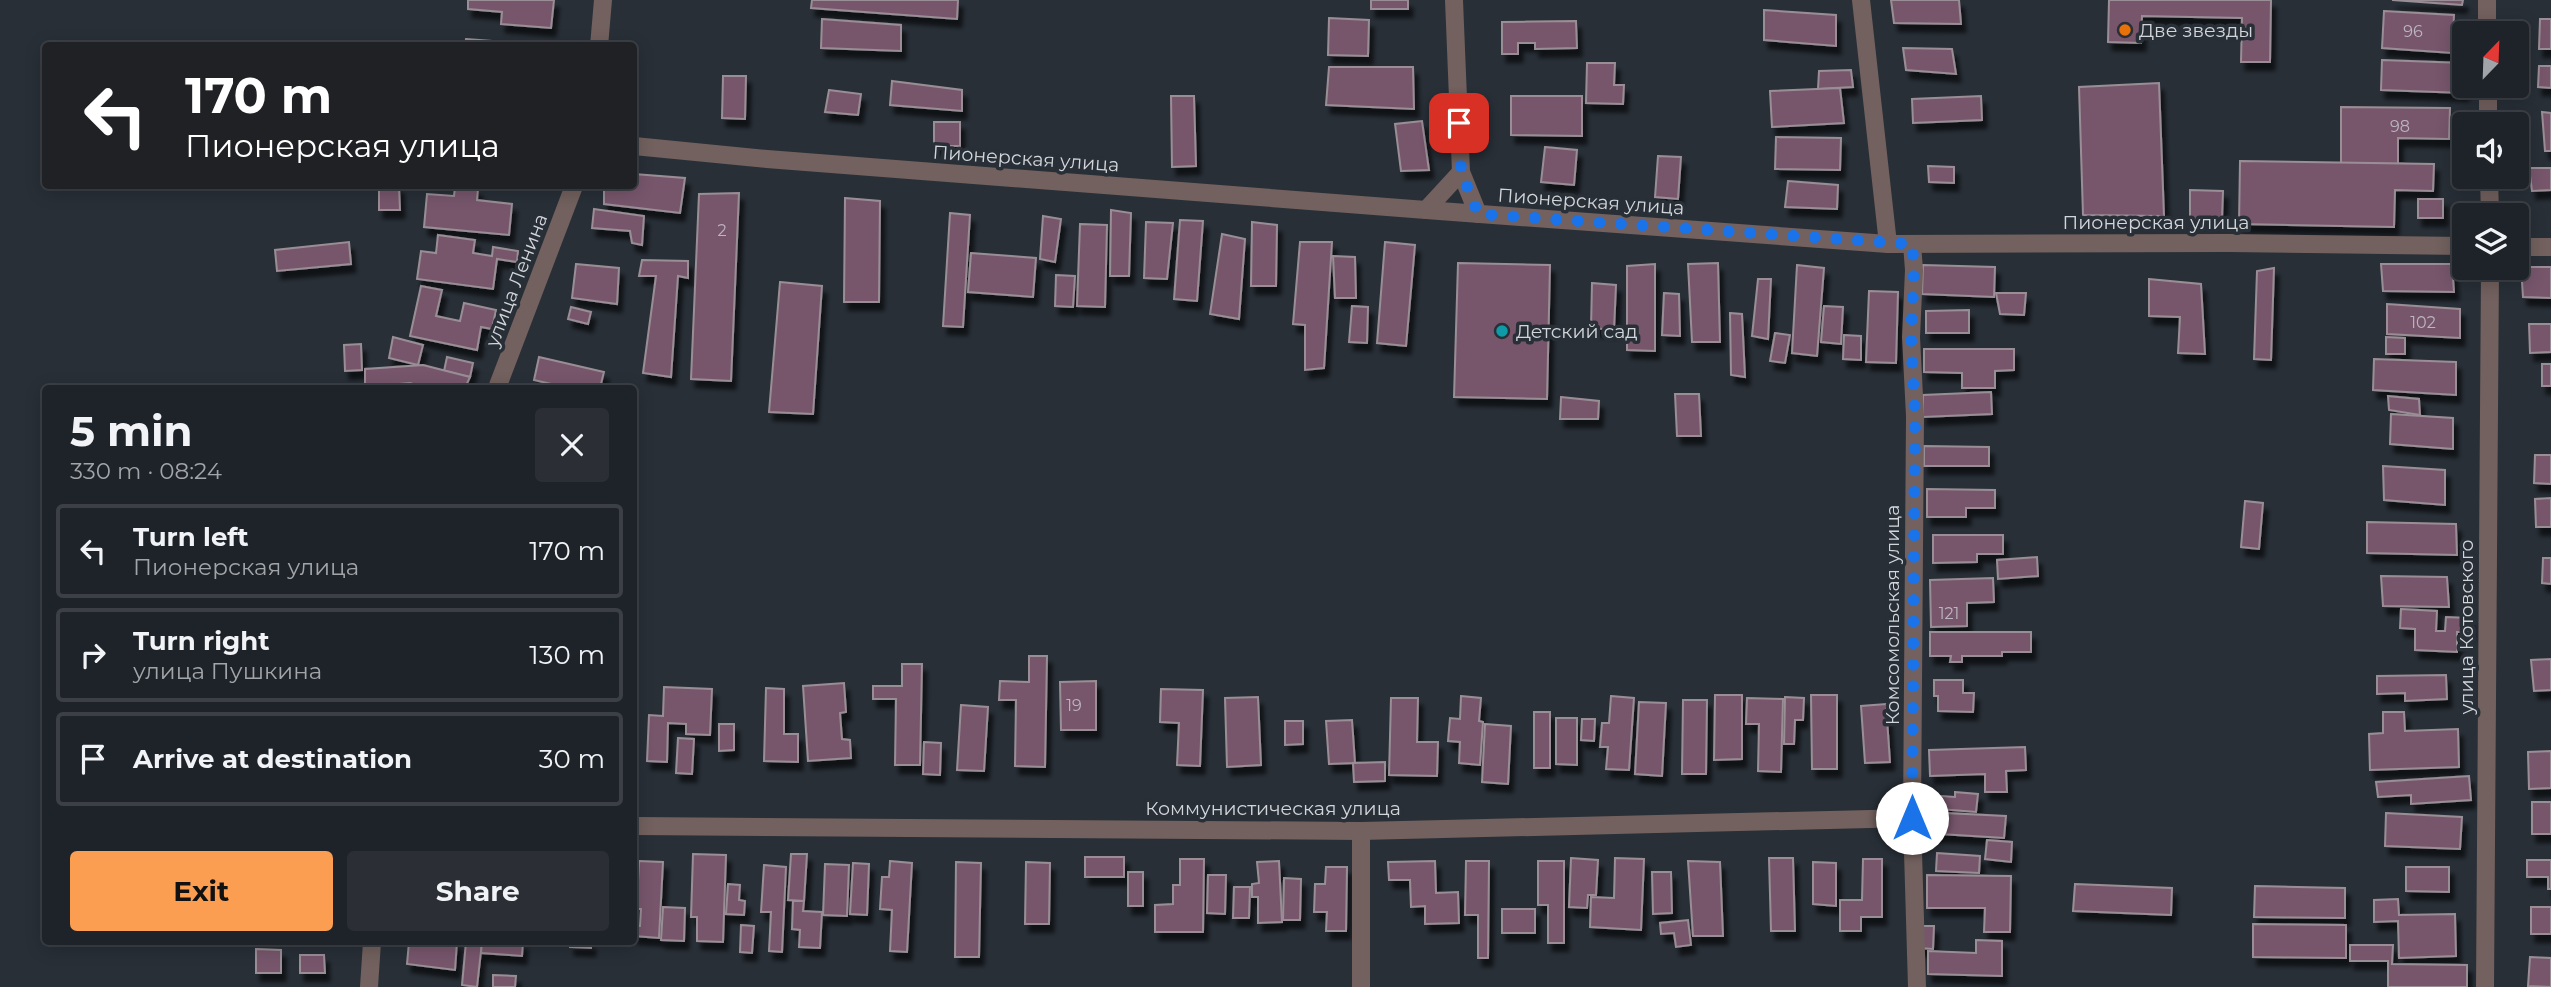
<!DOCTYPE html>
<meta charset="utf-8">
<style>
:root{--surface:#1e2329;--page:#2b2f35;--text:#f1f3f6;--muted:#a1a4a8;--line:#3c4046;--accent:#fc9e52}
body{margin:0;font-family:Montserrat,sans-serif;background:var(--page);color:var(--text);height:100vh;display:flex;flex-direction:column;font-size:26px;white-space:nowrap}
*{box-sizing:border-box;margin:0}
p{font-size:23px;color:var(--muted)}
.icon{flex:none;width:38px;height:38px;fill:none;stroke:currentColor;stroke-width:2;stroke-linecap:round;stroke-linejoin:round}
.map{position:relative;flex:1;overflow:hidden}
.side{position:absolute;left:42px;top:385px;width:595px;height:560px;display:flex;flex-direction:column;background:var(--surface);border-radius:7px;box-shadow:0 4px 18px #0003,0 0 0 2px var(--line)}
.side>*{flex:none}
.banner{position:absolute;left:42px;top:42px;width:595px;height:147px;border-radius:7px;box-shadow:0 4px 18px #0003,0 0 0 2px var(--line);background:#202124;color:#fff;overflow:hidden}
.needle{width:46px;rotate:23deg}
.tools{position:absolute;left:2452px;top:21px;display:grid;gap:14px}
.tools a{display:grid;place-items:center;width:77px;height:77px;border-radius:7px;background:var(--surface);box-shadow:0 4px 18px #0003,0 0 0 2px var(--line);font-size:35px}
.pin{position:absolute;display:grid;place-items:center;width:60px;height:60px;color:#fff;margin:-30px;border-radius:14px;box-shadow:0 4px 10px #0006}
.me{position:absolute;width:77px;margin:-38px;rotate:0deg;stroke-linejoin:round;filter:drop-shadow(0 0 5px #0008)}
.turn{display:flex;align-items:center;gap:24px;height:147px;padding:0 28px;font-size:32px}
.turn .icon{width:91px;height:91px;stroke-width:2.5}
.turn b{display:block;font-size:49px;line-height:60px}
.round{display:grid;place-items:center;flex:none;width:74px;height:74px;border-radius:7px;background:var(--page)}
.overview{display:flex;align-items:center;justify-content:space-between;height:119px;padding:0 28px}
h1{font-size:42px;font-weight:700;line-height:52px}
.primary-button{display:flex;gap:14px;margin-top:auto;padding:14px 28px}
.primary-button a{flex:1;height:80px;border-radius:7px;background:var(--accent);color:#111;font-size:28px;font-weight:700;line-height:80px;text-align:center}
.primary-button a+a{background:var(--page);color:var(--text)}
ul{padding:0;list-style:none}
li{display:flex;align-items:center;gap:21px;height:94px;margin:0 14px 10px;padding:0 14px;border:4px solid var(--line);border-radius:7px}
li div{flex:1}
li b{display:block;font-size:26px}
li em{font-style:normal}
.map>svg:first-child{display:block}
</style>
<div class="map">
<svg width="2551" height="987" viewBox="0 0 2551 987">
<defs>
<filter id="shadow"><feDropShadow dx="4.5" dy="8" stdDeviation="2" flood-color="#0009"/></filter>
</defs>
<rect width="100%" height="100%" fill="#282f37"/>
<!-- building -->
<g fill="#77576c" stroke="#9a8e96" stroke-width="2" filter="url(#shadow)">
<path d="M468,0h86l-3,28 -50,-4 1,-12 -34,-3z"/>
<path d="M812,0h146l-1,19 -146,-11z"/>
<rect x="1371" y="0" width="37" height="9"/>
<path d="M1891,0h68l2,24 -67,-1z"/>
<path d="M2109,0h162l-1,62h-29l1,-44 -100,-2 -1,27 -33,-1z"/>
<path d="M2392,0h71l-1,5z"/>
<path d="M1764,10l72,5v31l-72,-6z"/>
<path d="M2384,11l70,4 -2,38 -70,-5z"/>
<path d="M1329,18l40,2 -1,36 -40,-1z"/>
<path d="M822,19l79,6v26l-80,-3z"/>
<path d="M2540,19h11v30h-12z"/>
<path d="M1576,21l1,27 -42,1v-6h-17v11h-16v-32z"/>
<path d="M466,39l81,6v1h-82z"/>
<path d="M1903,48l49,1 4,25 -50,-4z"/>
<path d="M2382,60l82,3v30l-83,-3z"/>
<path d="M1587,63h28l-1,22h10l-1,19 -37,-1z"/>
<path d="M2539,66h12v22l-13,-1z"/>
<path d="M1329,67h84l1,42 -88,-4z"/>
<path d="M1851,70l2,17 -35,2 1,-18z"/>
<path d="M723,76h23l-1,43 -23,-1z"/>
<path d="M892,81l70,9v21l-72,-6z"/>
<path d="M2159,83l5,133 -81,-1 -4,-128z"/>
<path d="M1840,88l4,35 -72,4 -2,-36z"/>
<path d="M829,90l32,4 -3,21 -33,-3z"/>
<path d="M1171,96h23l2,70 -24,1z"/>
<path d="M1511,96h71v40l-71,-1z"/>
<path d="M1981,96l1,24 -69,3 -1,-24z"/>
<path d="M2341,107l109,1 -1,31 -51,-1v26l-57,-1z"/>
<path d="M2542,112l9,1v38h-6z"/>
<path d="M1422,121l7,49 -28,1 -6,-47z"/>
<rect x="934" y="122" width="26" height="24"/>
<path d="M1776,137l65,1 -1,32 -65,-1z"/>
<path d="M1545,147l32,3 -3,35 -33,-3z"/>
<path d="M1658,156l23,1 -3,42 -23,-2z"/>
<path d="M2240,161l194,3 -1,27 -38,-1 -1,37 -155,-3z"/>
<path d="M1928,166l26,1v16l-25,-1z"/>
<path d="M2529,168h22v22l-19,1z"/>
<path d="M634,174l51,4 -5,35 -76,-9v-18h30z"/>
<path d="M1788,181l50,4 -1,24 -52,-2z"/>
<path d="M379,186h20l1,24h-21z"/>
<path d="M455,187l23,2 -1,11 35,4 -3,31 -85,-8 3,-33 27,2z"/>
<path d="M2190,190l33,1 -1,29 -32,-1z"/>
<path d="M739,193l-8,188 -40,-2 8,-185z"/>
<path d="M845,198l35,3 -1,101h-35z"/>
<rect x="2418" y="199" width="25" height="19"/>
<path d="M594,209l50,7 -2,29 -10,-2 -2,-12 -38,-3z"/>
<path d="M1111,210l20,3 -2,63h-19z"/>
<path d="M950,213l20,2 -7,112 -20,-1z"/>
<path d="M1043,216l18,3 -6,43 -15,-3z"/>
<path d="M1180,220l23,1 -6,80 -23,-2z"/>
<path d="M1146,222l27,1 -6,56 -23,-1z"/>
<path d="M1252,222l25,3 -1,61h-25z"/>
<path d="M1080,224l27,1 -2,82 -28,-1z"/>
<path d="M1222,234l23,5 -6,80 -29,-5z"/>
<path d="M438,235l37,5 -2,13 19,3 1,-9 25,4 -1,11 -20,-3 -4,30 -76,-10 4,-28 15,2z"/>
<path d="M349,242l2,22 -74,7 -2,-21z"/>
<path d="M1300,242h32l-8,126 -19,2v-45l-12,-1z"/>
<path d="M1385,242l30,3 -9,101 -29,-3z"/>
<path d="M971,253l65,5 -3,39 -65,-5z"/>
<path d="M1333,256l22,1 1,41h-21z"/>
<path d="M642,260l46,1v17l-10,-2 -7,101 -28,-4 13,-97h-17z"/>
<path d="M1458,263l92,2 -3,134 -93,-2z"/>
<path d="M1718,263l2,79h-28l-4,-78z"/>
<path d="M576,264l43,4 -2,36 -45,-6z"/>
<path d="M1655,264v87l-28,-1v-84z"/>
<path d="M2381,264h71l2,28 -71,-1z"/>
<path d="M1797,265l27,3 -7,88 -25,-3z"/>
<path d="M1923,265l72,2 -1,30 -72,-3z"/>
<path d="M2521,267h30v31l-28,-1z"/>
<path d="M2274,268l-3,92 -17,-1 3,-88z"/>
<path d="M1056,275l19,1 -2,31 -18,-1z"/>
<path d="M1758,279h13l-3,60 -16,-3z"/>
<path d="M2149,279l52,5 4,70 -27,-1 2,-36 -31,-1z"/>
<path d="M780,282l42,4 -9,128 -44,-2z"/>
<path d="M1592,283l24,2 -2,45 -23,-2z"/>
<path d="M421,286l21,4 -6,26 24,5 4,-18 32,7 -4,19 -11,-2 -4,23 -67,-14z"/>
<path d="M1869,291l29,1 -2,71 -30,-1z"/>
<path d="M1664,293l15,1 1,42 -18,-1z"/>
<path d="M1996,293h30l-2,22 -24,-1z"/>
<path d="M2387,304l73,5v29l-73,-4z"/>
<path d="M1352,306l16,1 -1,36 -18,-1z"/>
<path d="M1824,306l19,1 -2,37 -20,-2z"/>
<path d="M571,307l20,5 -3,12 -20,-5z"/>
<path d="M1969,310v23h-43v-22z"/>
<path d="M1730,313l12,1 3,63 -14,-2z"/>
<path d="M2529,324h22v28l-21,1z"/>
<path d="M1775,333l15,2 -5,28 -15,-2z"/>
<path d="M1844,335l17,1v24l-18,-1z"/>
<path d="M393,337l30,8 -5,20 -29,-7z"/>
<path d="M2386,337l19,1v16h-19z"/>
<path d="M361,344l1,26 -17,1 -1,-26z"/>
<path d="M1924,349h90v21l-19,1v17h-33v-15l-38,-1z"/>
<path d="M447,357l26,6 -3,14 -26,-6z"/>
<path d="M539,357l65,15 -4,16h-32l-34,-8z"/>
<path d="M2374,359l82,3v33l-83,-5z"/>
<rect x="2542" y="364" width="9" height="22"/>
<path d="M423,365l47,12 -5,11h-40l-15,-5 -45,4v-18z"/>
<path d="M1991,392l1,22 -69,3v-22z"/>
<path d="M1675,394h24l2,42h-24z"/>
<path d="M2388,396l31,3 1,16 -31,-5z"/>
<path d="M1561,397l38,4 -1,18h-38z"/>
<path d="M2391,414l62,4v31l-63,-5z"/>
<path d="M1924,446l65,1v19h-65z"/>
<path d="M2535,455h16v29l-17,-1z"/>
<path d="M2383,466l62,4v35l-61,-5z"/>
<path d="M1927,489l68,1v18h-29v9h-39z"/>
<path d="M2551,498v29h-15l-1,-28z"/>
<path d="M2245,501l18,2 -4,46 -18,-2z"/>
<path d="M2367,522l89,2 1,31 -90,-2z"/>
<path d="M1933,535h70v19h-26v8l-44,1z"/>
<path d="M2037,557l1,19 -40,3 -1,-19z"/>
<path d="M2543,558h8v26l-9,-1z"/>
<path d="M2381,576l66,1 2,30 -66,-1z"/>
<path d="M1993,578l1,24 -27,1v23l-36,1 -1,-47z"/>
<path d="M2401,609l36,2 -1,20h9l1,-14 24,1v14h-13v20l-42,-2v-21l-15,-1z"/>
<path d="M1930,632h101v20h-29v4h-40v6h-12l1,-6h-21z"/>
<path d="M1029,656h18l-2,111 -30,-1 1,-66h-17l1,-19 29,1z"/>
<path d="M2551,659v31l-17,1 -3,-31z"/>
<path d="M902,664h20l-2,101h-25l1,-66h-23v-13h29z"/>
<path d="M2446,675l1,24 -42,2v-8l-28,1v-18z"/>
<path d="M1934,680h29v13h11l-1,19 -35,-1v-15h-4z"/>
<path d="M1096,681v49h-35l-1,-48z"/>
<path d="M844,683l2,29 -6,1 2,26 8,1 1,18 -43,3 -5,-75z"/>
<path d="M664,687l48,2 -2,46 -24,-1v-10l-18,-1 -1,39 -20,-1 2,-46 14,1z"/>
<path d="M766,688l18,1v45h14v28l-34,-1z"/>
<path d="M1161,689l42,1 -3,76 -23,-1 2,-42 -19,-1z"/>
<path d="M1715,695h27v64l-28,1z"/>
<path d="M1811,695h26v74h-25z"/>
<path d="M1461,696l20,2 -2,23 4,1 -3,43 -21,-2 1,-21 -12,-1 2,-23 10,1z"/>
<path d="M1611,696l23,2 -5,72 -23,-1 2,-22h-8l2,-24h7z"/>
<path d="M1258,697l3,68 -34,2 -2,-69z"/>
<path d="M1785,697l19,1 -1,22h-8l-1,24h-10z"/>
<path d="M1391,698h27l-1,44h21l-1,34 -48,-1z"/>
<path d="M1747,698l36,1 -2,73 -23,-1 1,-47h-13z"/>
<path d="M1683,700h24l-1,74h-24z"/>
<path d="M1639,702l27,1 -4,73 -27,-2z"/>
<path d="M1886,704l4,58 -25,1 -4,-57z"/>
<path d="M961,705l27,2 -4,64 -27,-1z"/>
<rect x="1534" y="712" width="16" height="56"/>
<path d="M2383,712h21l1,19 53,-2 1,38 -89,3 -1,-36 14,-1z"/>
<path d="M1556,718h21v47l-21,-1z"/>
<path d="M1582,719h13l-1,22 -13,-1z"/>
<path d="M1352,720l3,43 -26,1 -3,-43z"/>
<path d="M1285,721h18v23l-18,1z"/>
<path d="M719,724h15v26l-15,1z"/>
<path d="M1485,724l26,2 -3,58 -26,-2z"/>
<path d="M678,738l16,1 -2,35 -16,-1z"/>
<path d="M924,742l17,1 -1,32 -17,-1z"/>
<path d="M2025,747l1,23 -20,1 1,21h-22v-18l-55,2 -1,-26z"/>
<path d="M2551,751v37l-22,1 -1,-37z"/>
<path d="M1385,762v19l-31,1 -1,-19z"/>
<path d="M2469,776l2,24 -60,4v-9l-33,2 -2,-15z"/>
<path d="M1955,792l23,2 -2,18 -49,-4 1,-13 27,2z"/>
<rect x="2532" y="802" width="19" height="32"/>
<path d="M1925,812l81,4 -2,22 -80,-5z"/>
<path d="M2386,813l76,4 -2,32 -75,-3z"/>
<path d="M1987,840l25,2 -1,20 -26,-3z"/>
<path d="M1937,853l43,3 -1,17 -43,-2z"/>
<path d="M693,854l33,1 -3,87 -26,-1v-24h-6z"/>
<path d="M791,854h16l-3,47 -16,-1z"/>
<rect x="1085" y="857" width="39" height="20"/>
<path d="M1571,858l27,2 -2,35h-8l-1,13 -18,-1z"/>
<path d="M1615,858l29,1 -3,71 -51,-3 1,-30 23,1z"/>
<path d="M1769,858h24l2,73h-24z"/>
<path d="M1180,859h24l-1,73h-48v-27l18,-1v-19h7z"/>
<path d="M1863,859h19v58h-21v14h-21v-31h22z"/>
<path d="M2527,860h24v29h-3v-12h-21z"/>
<path d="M639,861l24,1 -4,76 -25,-2v-10h6l1,-17h-5l1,-12h-3v-16h4z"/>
<path d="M890,861l22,2 -5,89 -17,-1 2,-41 -12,-1 2,-32h7z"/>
<path d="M1279,861l3,61 -24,1v-26h-6v-13l7,-1 -2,-21z"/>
<path d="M1435,861l1,32 22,-1 1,31 -34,1v-18l-14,1 -1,-27h-21l-1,-18z"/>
<path d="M1466,861h23l-1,97h-10v-43h-13z"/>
<path d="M1538,861h26v82h-16v-38h-10z"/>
<path d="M1688,861l32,1 3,74h-30z"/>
<path d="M956,862l25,1 -2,94h-24z"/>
<path d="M1026,862l24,1 -1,61h-24z"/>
<path d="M1813,862l23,1v43l-23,-2z"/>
<path d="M853,863l16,1 -2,51 -17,-1z"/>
<path d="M825,864l24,1 -2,51 -24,-1z"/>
<path d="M764,865l22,2 -4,85 -13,-1 2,-39h-10z"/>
<path d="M1326,867h21l-1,64h-20l1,-19h-13l1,-28h10z"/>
<path d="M2406,867h43v25l-43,-1z"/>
<rect x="1128" y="872" width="15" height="34"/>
<path d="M1652,872h19l1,41 -19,1z"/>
<path d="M1208,875h18l-1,39 -18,-1z"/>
<path d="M1927,875l84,1 -1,56h-26l1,-24h-58z"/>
<path d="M1284,878l17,1 -1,41h-17z"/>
<path d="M728,884l12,1 -1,15 6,1 -1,14 -18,-1z"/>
<path d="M2075,884l97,4 -1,27 -98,-4z"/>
<path d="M2255,886l90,2v30l-91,-1z"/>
<path d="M1234,887h16l-1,31h-16z"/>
<path d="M2398,899l1,16 56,-1 1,42 -57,2 -1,-37 -24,1v-22z"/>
<path d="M793,901h11l-1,10 19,1 -2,36 -21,-1 1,-17 -8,-1z"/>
<path d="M663,907l22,1 -1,33 -23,-1z"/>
<rect x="2531" y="907" width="20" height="27"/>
<rect x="1502" y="909" width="33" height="24"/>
<path d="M1688,920l3,25 -15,2 -2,-14 -13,1 -1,-11z"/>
<path d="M2253,924l93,1v33l-93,-1z"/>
<path d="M741,925l13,1 -2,27 -12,-1z"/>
<path d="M1918,926h16l-1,23 -15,-1z"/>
<path d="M1976,940l26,1v35l-74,-2v-23l48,2z"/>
<path d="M409,942h48l-2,28 -48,-6z"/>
<path d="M466,942h16l-5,45 -15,-2z"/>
<path d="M482,942h41l-1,14 -41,-3z"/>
<path d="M570,942h21v6l-21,-1z"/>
<path d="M2350,945h43l-1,19 75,1v22h-79v-26h-38z"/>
<path d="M256,949l25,1v23h-25z"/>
<path d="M300,955h24l1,18h-25z"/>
<path d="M2530,957l21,1v29l-23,-1z"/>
<path d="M493,975l23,1 -1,11h-22z"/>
</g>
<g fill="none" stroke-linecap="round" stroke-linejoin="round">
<!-- minor -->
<g stroke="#72615e" stroke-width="18">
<path d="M1454,0l7,172 17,42"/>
<path d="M1861,0l27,244"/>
<path d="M2487,0v33"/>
<path d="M599,46l4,-46"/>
<path d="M2488,86v38"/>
<path d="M634,146l133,13 659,51 462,34 341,-1 235,3"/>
<path d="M2489,177l1,38"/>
<path d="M1426,210l35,-38"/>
<path d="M1912,244l2,26 -3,67 4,79 -3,402 5,169"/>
<path d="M2516,247h35"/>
<path d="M497,388l77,-202"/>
<path d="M634,826l727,5 551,-13"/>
<path d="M1361,831v156"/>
<path d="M369,987l3,-45"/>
<path d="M2485,987l5,-719"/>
</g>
</g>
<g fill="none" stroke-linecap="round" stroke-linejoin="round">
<!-- route -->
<path stroke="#1a73e8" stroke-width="12" stroke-dasharray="0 21.6" d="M1459,123l2,49 17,42 434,30 2,27 -3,66 4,78 -3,403"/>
</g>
<!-- markers -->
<circle fill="#e8710a" stroke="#282f37" stroke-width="2.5" cx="2125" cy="30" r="7"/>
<circle fill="#0f9aa8" stroke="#282f37" stroke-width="2.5" cx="1502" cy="331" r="7"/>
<g text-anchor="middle" stroke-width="7" stroke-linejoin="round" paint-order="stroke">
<!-- number labels -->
<g font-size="16" fill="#bbb6bf">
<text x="2413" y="37">96</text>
<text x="2400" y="132">98</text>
<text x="722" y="236">2</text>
<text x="2423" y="328">102</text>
<text x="1949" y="619">121</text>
<text x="1074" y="711">19</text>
</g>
<!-- poi labels -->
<g font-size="19" fill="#d2d6db" stroke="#282f37" text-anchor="start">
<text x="2139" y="37">Две звезды</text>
<text x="1516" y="338">Детский сад</text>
</g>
<!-- street labels -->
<g font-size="19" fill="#d2d6db" stroke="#282f37">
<text transform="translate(1026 158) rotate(4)" y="7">Пионерская улица</text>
<text transform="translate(1591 201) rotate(4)" y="7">Пионерская улица</text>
<text x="2156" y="229">Пионерская улица</text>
<text transform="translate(516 280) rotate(-69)" y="7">улица Ленина</text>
<text transform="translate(1892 615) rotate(-90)" y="7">Комсомольская улица</text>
<text transform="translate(2466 627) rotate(-90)" y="7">улица Котовского</text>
<text x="1273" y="815">Коммунистическая улица</text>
</g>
</g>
</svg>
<div class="tools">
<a><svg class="needle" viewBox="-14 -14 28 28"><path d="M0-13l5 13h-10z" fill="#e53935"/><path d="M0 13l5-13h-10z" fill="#a1a4a8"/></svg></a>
<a><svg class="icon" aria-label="sound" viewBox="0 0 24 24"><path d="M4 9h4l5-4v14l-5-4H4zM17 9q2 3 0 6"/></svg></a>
<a><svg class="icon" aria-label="layers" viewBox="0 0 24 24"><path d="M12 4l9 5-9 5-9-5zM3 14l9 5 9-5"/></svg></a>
</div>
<div class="pin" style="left:1459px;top:123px;background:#d93025"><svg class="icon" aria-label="arrive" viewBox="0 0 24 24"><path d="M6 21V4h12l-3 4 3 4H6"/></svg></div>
<svg class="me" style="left:1912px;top:818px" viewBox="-20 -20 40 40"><circle r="19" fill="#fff"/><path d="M0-13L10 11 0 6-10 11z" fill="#1a73e8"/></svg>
<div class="banner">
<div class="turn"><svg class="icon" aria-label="left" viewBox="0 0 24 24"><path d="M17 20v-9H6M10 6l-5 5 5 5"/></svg><div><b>170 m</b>Пионерская улица</div></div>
</div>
<section class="side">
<div class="overview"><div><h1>5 min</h1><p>330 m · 08:24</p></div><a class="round"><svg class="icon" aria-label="close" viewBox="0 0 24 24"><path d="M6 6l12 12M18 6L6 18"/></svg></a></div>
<ul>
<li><svg class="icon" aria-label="left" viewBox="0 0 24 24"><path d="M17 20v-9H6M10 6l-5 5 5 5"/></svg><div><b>Turn left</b><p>Пионерская улица</p></div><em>170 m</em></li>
<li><svg class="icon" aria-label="right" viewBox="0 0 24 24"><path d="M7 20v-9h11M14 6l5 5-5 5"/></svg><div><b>Turn right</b><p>улица Пушкина</p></div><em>130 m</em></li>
<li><svg class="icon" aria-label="arrive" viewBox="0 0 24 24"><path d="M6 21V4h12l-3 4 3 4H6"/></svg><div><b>Arrive at destination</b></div><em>30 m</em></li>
</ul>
<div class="primary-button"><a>Exit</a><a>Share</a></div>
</section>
</div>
